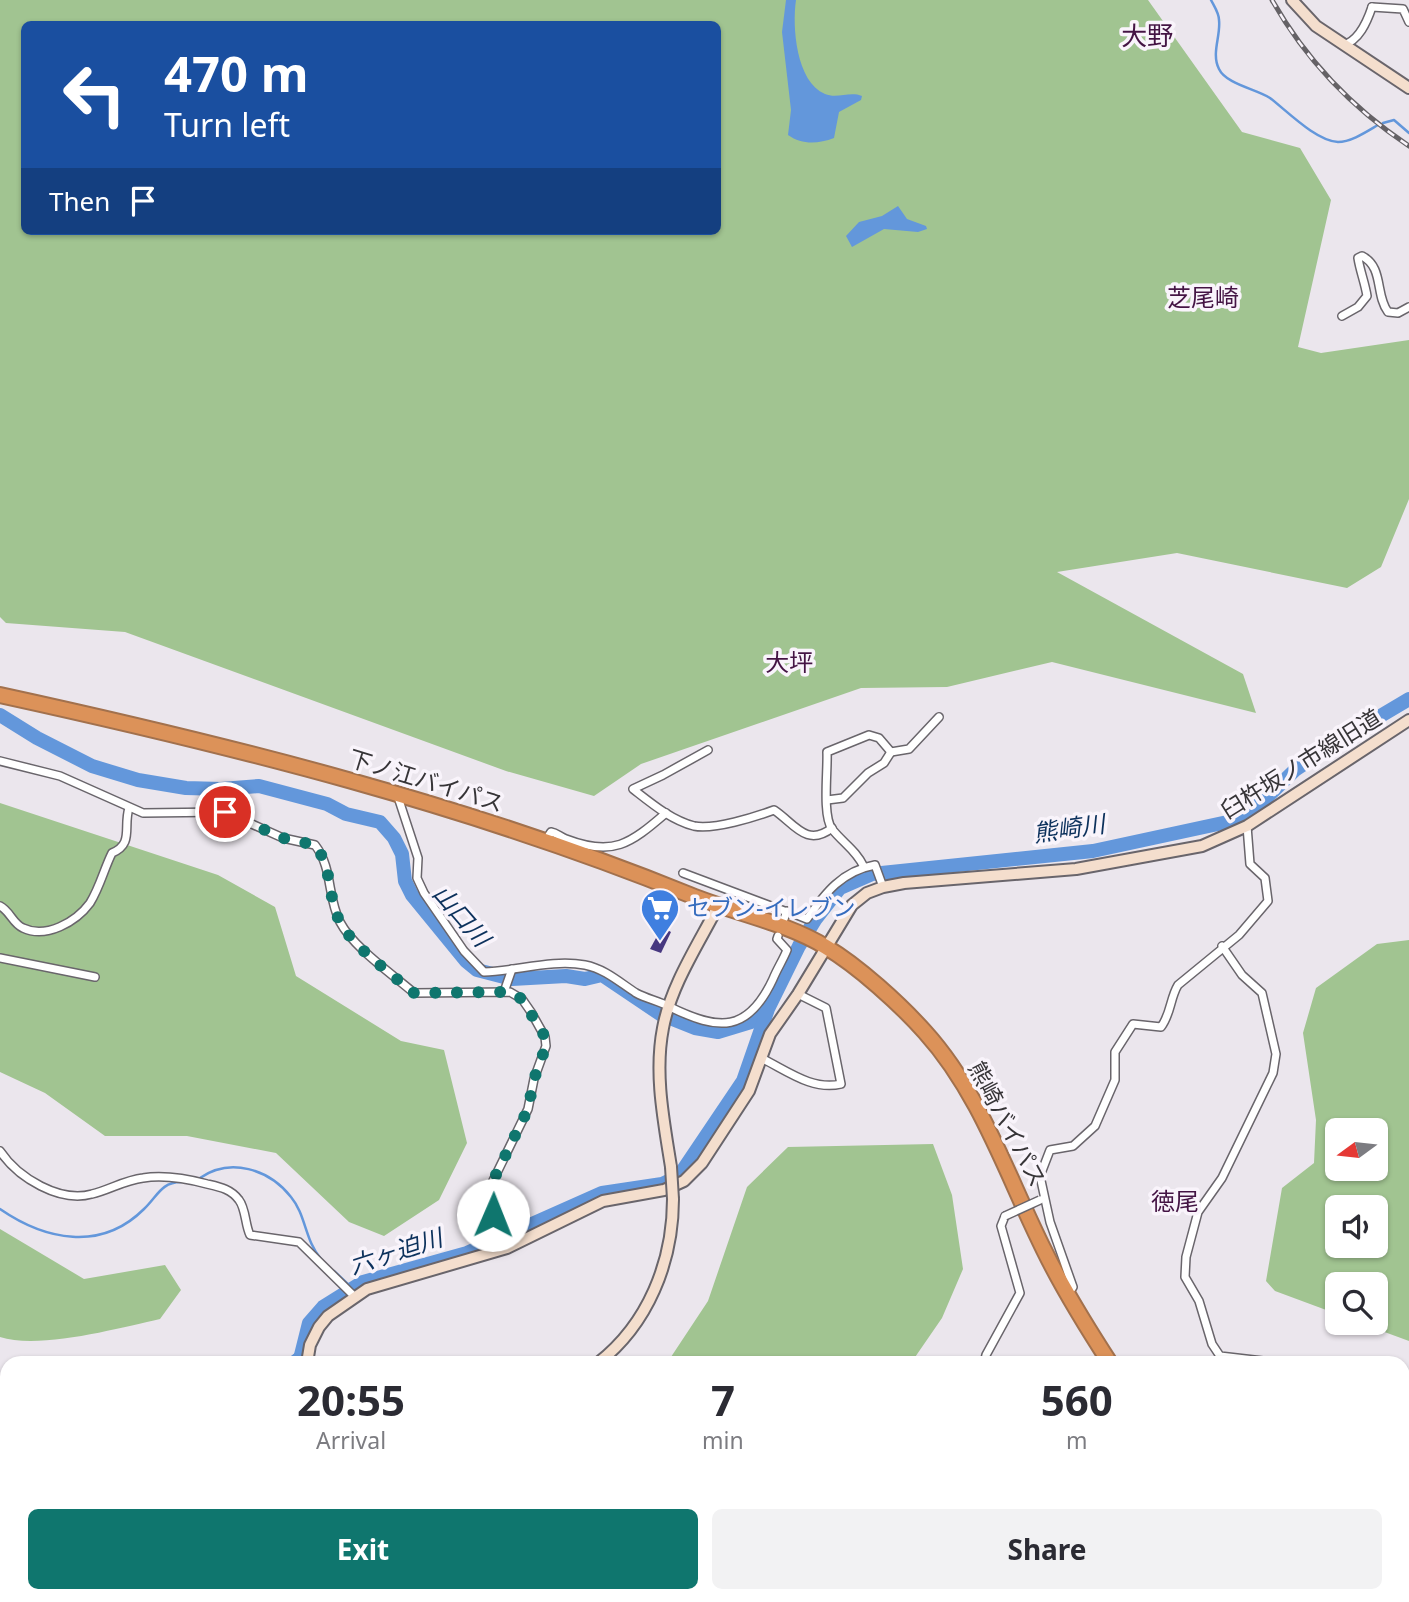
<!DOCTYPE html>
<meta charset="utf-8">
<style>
:root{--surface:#fff;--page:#f2f2f3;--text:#2b2b33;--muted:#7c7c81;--accent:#0f766e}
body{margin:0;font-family:"Noto Sans","Noto Sans JP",sans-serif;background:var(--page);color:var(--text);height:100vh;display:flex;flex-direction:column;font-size:26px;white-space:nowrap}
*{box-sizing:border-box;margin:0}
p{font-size:23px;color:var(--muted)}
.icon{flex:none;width:38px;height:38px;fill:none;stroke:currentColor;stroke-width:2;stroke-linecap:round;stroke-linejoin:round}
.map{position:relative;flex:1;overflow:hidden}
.sheet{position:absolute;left:0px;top:1356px;width:1410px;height:247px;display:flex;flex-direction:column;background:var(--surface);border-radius:21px 21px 0 0;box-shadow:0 2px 5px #0004}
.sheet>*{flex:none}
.guide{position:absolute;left:21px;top:21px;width:700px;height:214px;border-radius:10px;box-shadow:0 2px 5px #0004;background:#1a4fa0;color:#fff;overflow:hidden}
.needle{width:46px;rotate:255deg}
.fabs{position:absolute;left:1325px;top:1118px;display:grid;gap:14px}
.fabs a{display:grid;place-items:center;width:63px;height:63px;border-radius:10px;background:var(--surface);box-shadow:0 2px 5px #0004;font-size:35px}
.pin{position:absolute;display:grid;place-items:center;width:60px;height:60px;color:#fff;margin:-30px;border:4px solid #fff;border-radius:50%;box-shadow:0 2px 7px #0007}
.me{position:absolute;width:77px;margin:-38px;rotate:1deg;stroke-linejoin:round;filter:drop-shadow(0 0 5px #0008)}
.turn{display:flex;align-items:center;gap:24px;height:147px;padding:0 28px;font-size:32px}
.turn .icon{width:91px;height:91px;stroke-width:2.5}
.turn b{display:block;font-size:49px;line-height:60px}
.then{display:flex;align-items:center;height:66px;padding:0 28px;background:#0003;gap:14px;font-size:26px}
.eta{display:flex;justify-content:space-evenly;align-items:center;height:119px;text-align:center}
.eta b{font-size:42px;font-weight:700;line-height:49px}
.action{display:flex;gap:14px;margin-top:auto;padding:14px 28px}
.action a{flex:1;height:80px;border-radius:10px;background:var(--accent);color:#fff;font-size:28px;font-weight:700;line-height:80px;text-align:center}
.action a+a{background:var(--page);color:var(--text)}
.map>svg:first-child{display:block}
</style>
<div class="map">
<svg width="1409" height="1602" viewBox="0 0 1409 1602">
<rect width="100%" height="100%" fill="#ebe6ed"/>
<!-- green -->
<g fill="#a1c491" fill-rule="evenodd">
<path d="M0,0h1148l94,132 58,16 31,52 -33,147 23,6 88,-13v159l-28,68 -34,21 -170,-35 -120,19 186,102 13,39 -204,-51 -105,25 -86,1 -220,76 -47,32 -88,-25 -381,-139 -119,-9 -6,-6zM24,24h694v207h-694z"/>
<path d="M0,803l218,72 57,32 21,69 105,65 43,9 23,93 -28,57 -55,36 -35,-14 -73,-69 -89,-17h-82l-60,-43 -45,-21z"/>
<path d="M1409,940v401l-49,-18h16v-39h-39v30l-62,-23 -9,-10 16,-93 32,-25 2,-43 -13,-87 13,-45 61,-44zM1376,1130v39h-39v-39zM1337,1208h39v38h-39z"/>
<path d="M933,1144l19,51 11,74 -21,49 -31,45h-244l41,-62 39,-114 41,-40z"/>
<path d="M0,1229l84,50 81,-14 16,25 -21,29c-41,9 -121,31 -160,18z"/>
<path d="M0,1579l7,17h106l-6,6h-107z"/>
<path d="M283,1596h618l8,5 43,-5h311l6,6h-986z"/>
</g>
<!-- water -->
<g fill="#6397db">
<path d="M786,0h10c-4,26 0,82 29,94 12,5 25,-3 37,2l-1,4 -22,12 -5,26c-16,6 -32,7 -46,-3l3,-25 -9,-78z"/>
<path d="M898,206l9,13 19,7 1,3 -9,3 -34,-3 -32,18 -6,-11 13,-14 23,-6z"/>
</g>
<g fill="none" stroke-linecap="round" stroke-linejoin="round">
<!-- stream -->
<g stroke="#6397db" stroke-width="2.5">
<path d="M1211,0c3,6 8,13 8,20 2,16 -8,33 0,49 7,15 37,20 51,29 17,13 46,43 68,44 13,0 28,-10 40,-17"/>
<path d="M1383,123l11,-3 15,13"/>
<path d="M200,1178c30,-21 69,-9 91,19 15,18 14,44 30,62"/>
<path d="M0,1209c45,31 101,43 144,0 13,-12 17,-27 37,-27"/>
<path d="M334,1271l18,17"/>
<path d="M284,1363l18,-14"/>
<path d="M0,1507l7,-17"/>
<path d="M238,1596l4,6"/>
</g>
<!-- river -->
<g stroke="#6397db" stroke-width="14">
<path d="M0,715l37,23 55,28 46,14 48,8 35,1 38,-3 68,18 19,10 34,8 14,16 8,16 3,27 7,14 54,66 11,9 35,9 54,-3 19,3 17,-4 58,39 35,14 23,4 33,-10 16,-12"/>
<path d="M299,1363l10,-40 14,-16 40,-25 104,-29 135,-60 60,-9 17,-8 64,-95 25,-72 31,-63 16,-26 25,-32 32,-14 221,-23 139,-30 28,-17 35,-34 45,-30 69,-41"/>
</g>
</g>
<!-- building -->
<path fill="#473880" d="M662,927l9,5 -10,21 -11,-4z"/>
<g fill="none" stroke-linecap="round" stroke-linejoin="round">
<!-- street casing -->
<g stroke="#69656b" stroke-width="10">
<g id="street">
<path d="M1372,7l31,2 6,13"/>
<path d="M1343,45c16,-4 24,-23 29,-38"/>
<path d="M1342,316l16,-9 9,-11c-2,-13 -7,-25 -9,-38l4,-2c22,11 13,39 26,56l10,1 11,-6"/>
<path d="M708,750l-45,25 -30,14c18,14 38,31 61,37 20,4 61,-9 80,-16 20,13 32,38 58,18"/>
<path d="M891,752l18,-3 30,-32"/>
<path d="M0,761l60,15 83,37 82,-1 58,26 32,7c18,23 12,52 25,77 13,25 52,52 74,71l96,-1 12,7 9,13 14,25 1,9 -12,33 -6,30 -38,78 -3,14 20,47"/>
<path d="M397,794l21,64 -1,20 7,15 40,58 20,21c33,-1 68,-13 101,-7 20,4 34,17 51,28 11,6 23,8 34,14 49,24 78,26 103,-28 4,-10 10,-19 14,-29l-10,-11 1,-3"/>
<path d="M827,800l16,-2 25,-25 16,-10 7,-11"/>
<path d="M544,843l7,-11c6,1 9,5 15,7 47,18 64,5 100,-26"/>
<path d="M864,867c-8,-17 -21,-24 -32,-38 -10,-14 -4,-59 -5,-77l42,-17 10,3 12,14"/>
<path d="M683,873l104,39"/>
<path d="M0,906c10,5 13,18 23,22 23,11 53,-6 67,-25 10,-16 14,-34 22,-50 22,-9 11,-26 17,-45"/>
<path d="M784,919l3,-8 20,8c18,-26 35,-48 68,-54l8,22"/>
<path d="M1222,946l20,29 20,18 14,61 -3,19 -51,105 -24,34 -12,45 -1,20 14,24 13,43 8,12 60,7"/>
<path d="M0,958l95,19"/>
<path d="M504,992l8,-23"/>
<path d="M761,1058c25,12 51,33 80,26l-15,-76 -28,-14"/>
<path d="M0,1151c18,27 60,52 92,43 17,-4 33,-14 51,-16 19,-3 45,1 64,6 13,3 24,5 32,16 7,9 6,25 11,35l49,7 56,55"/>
<path d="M1068,1294l5,-7 -23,-65 -10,-46 10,-26 23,-4 22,-20 20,-46v-28l18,-28 28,3c10,-13 9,-29 17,-42l61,-50 29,-34 -3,-23 -15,-14 -3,-38"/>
<path d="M984,1363l2,-8 34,-62 -19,-67 4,-10"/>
<path d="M1404,1377l5,2"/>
<path d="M0,1420l7,3"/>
<path d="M246,1596l6,6"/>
<path d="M956,1596l5,6"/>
</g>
</g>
<!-- secondary casing -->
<g stroke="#69656b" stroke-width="14">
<g id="secondary">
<path d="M1292,0l24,26 93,62"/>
<path d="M671,1167c-7,-45 -17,-93 -8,-139 8,-43 35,-83 55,-122"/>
<path d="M307,1363l3,-18 9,-18 9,-11 39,-27 140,-41 96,-47 61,-11 20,-9 18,-18 47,-72 21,-57 28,-40 54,-89 15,-12 16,-6 21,-4 172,-14 126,-23 45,-20 162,-106"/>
<path d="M598,1363c50,-39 75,-101 75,-164"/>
<path d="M229,1602l2,-6"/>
<path d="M304,1602l1,-6"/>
</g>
</g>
<!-- highway casing -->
<g stroke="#a2714d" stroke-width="18">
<g id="highway">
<path d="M0,695c234,51 468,110 690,200 44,18 95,27 136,52 32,19 74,57 99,85 56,62 82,144 119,218 19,39 42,76 66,113"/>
<path d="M1310,1596l6,6"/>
</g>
</g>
<!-- street -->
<use href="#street" stroke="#fff" stroke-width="7"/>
<!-- secondary -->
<use href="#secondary" stroke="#f4decd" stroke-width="10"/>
<!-- highway -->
<use href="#highway" stroke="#dc9259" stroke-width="14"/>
<!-- rail casing -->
<g stroke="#656266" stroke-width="5">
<path id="rail" d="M1272,0c34,60 80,108 137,146"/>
</g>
<!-- rail -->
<use href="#rail" stroke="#f9f4fb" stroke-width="2.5" stroke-dasharray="8" stroke-linecap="butt"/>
<!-- street-bridge casing -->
<g stroke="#69656b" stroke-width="10" stroke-linecap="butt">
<path id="street-bridge" d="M1005,1216l35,-16"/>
</g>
<!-- secondary-bridge casing -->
<g stroke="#69656b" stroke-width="14" stroke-linecap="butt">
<path id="secondary-bridge" d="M671,1167l2,32"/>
</g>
<!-- street-bridge -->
<use href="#street-bridge" stroke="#fff" stroke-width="7"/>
<!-- secondary-bridge -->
<use href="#secondary-bridge" stroke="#f4decd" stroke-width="10"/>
</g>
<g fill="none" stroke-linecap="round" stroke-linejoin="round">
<!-- route -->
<path stroke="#0f766e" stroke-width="12" stroke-dasharray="0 21.6" d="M225,812l58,26 32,7c18,23 12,52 25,77 13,25 52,52 74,71l96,-1 12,7 23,38 1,9 -12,33 -6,30 -38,78 -2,14 5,14"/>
</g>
<!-- icons -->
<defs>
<g id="supermarket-pin" transform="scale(2.0125)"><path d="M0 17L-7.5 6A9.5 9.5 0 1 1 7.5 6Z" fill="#3f7fe0" stroke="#f9f4fb"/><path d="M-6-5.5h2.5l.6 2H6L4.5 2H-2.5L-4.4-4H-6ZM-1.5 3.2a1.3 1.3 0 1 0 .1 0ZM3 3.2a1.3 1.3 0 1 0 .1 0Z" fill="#fff"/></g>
</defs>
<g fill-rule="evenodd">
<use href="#supermarket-pin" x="660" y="908"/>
</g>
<g text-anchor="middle" stroke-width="7" stroke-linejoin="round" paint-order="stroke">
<!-- street labels -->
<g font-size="23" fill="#373538" stroke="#f9f4fb">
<text transform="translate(1301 764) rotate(-32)" y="8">臼杵坂ノ市線旧道</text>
<text transform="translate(426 781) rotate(17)" y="8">下ノ江バイパス</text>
<text transform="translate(1007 1124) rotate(62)" y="8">熊崎バイパス</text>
</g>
<!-- shop labels -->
<g font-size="23" fill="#366cbe" stroke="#f9f4fb" text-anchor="start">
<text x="687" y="916">セブン-イレブン</text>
</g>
<!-- neighbourhood labels -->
<g font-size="24" fill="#441444" stroke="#f9f4fb">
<text x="1203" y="306">芝尾崎</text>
<text x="789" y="671">大坪</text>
<text x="1175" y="1210">徳尾</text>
</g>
<!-- water labels -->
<g font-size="24" font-style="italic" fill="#0c315c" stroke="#f9f4fb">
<text transform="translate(1069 829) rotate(-8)" y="8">熊崎川</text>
<text transform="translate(461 916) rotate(49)" y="8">山口川</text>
<text transform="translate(396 1252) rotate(-18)" y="8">六ヶ迫川</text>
</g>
<!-- quarter labels -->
<g font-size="26" fill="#441444" stroke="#f9f4fb">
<text x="1147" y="45">大野</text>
</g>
</g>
</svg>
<div class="fabs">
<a><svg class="needle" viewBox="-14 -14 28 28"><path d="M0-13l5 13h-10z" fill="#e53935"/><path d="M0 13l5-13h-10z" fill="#7c7c81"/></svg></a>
<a><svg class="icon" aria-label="sound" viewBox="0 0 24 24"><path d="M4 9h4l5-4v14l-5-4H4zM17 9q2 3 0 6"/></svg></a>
<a><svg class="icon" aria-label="search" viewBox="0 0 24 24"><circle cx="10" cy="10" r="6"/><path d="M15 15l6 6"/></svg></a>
</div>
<div class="pin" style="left:225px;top:812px;background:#d93025"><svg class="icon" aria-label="arrive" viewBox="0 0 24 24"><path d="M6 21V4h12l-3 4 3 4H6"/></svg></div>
<svg class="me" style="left:493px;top:1215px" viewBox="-20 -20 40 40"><circle r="19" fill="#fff"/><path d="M0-13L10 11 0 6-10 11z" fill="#0f766e"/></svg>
<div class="guide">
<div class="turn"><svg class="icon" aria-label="left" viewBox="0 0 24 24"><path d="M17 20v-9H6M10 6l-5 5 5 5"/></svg><div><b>470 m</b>Turn left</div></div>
<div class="then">Then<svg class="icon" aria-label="arrive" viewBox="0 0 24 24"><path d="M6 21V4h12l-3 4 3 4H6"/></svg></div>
</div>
<section class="sheet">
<div class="eta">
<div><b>20:55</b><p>Arrival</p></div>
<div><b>7</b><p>min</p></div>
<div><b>560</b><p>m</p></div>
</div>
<div class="action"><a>Exit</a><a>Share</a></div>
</section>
</div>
